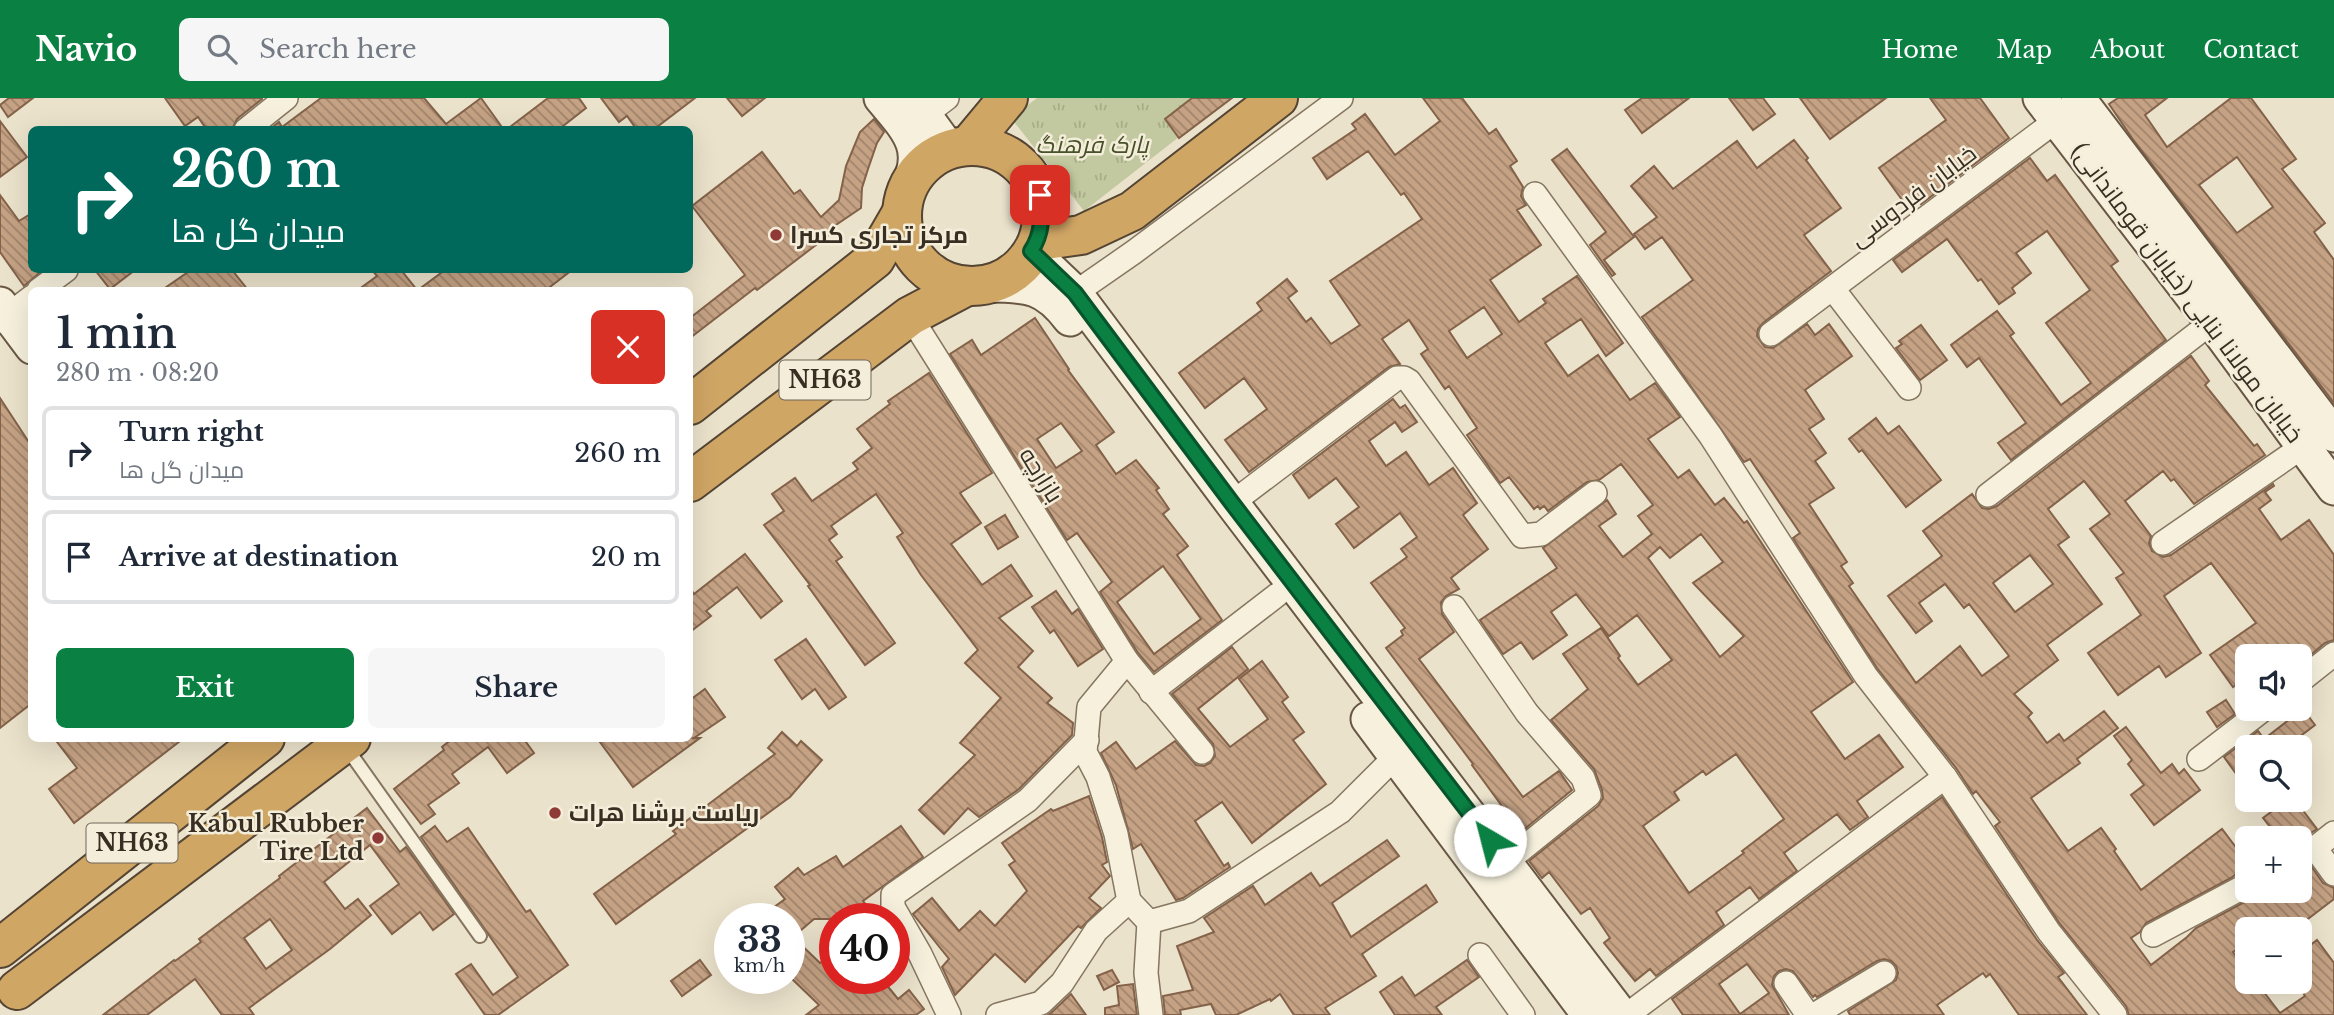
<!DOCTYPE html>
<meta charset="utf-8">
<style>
:root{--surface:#fff;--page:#f6f6f7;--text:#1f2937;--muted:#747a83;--line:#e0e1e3;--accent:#0b8043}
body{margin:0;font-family:"Libre Baskerville",Cairo,serif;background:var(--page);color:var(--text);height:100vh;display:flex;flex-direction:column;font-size:26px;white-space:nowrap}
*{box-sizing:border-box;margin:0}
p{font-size:23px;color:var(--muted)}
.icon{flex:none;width:38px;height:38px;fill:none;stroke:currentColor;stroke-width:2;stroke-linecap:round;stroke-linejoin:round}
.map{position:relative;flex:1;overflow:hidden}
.drawer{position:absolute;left:28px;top:189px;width:665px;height:455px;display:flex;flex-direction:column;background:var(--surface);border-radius:10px;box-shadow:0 7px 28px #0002}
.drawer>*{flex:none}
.top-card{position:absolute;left:28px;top:28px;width:665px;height:147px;border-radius:10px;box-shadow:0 7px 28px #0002;background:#00695c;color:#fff;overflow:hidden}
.controls{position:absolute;left:2235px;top:546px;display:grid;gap:14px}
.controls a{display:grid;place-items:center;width:77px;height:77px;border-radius:10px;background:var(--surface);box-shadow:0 7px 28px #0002;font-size:35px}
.speed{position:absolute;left:714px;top:805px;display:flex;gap:14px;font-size:35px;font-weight:700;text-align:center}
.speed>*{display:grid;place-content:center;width:91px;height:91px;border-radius:50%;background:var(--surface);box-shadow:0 7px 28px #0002;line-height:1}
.speed small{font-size:18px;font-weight:400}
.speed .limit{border:10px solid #d22;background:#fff;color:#111}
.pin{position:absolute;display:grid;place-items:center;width:60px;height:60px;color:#fff;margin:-30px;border-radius:14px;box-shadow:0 4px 10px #0006}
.me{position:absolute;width:77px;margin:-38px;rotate:323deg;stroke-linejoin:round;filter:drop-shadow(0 0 5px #0008)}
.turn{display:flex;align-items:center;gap:24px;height:147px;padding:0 28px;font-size:32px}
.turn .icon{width:91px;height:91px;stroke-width:2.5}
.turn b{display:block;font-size:49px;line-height:60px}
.round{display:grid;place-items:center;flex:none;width:74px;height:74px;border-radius:10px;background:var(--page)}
.head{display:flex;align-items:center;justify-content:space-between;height:119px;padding:0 28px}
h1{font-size:42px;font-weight:600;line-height:52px}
.primary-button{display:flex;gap:14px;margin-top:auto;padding:14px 28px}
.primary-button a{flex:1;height:80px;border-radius:10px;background:var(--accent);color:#fff;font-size:28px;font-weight:600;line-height:80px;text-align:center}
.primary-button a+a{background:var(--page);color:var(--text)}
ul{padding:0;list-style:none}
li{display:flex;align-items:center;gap:21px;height:94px;margin:0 14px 10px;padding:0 14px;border:4px solid var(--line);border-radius:10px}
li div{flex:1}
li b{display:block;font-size:26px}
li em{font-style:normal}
header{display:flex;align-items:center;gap:42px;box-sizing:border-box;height:98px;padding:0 35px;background:var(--accent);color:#fff}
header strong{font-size:33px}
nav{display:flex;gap:38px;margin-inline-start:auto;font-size:24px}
.search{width:490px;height:63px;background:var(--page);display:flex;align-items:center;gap:18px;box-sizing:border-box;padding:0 24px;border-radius:10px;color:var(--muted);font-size:26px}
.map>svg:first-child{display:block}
</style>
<header>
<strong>Navio</strong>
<div class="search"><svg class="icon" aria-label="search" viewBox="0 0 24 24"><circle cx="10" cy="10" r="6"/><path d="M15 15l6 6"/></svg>Search here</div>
<nav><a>Home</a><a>Map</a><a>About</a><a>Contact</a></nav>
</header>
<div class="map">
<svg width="2334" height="917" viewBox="0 0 2334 917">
<defs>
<pattern id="park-tufts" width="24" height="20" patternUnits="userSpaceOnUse" patternTransform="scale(1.75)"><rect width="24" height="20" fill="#c2c89f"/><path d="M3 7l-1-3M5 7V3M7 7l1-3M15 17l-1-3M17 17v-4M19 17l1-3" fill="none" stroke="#a7ac89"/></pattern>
<pattern id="building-back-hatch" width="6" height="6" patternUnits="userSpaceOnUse" patternTransform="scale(1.75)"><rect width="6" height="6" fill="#c5a284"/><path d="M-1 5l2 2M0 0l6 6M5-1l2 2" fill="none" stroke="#a1846c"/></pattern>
</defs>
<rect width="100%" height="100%" fill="#ebe2cb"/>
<!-- park -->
<path fill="url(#park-tufts)" d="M1037,0h192l-145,113 -73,-93z"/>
<!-- building -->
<g fill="url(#building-back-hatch)" stroke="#836249" stroke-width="2" fill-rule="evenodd">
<path d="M9,0h24l-25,19 -8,-12z"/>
<path d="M165,0h97v1l-25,20 -5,11h-25l-9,-13 -13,9z"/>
<path d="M321,0h103l22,26 35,-26 23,32h-235l10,-8 3,5z"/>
<path d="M548,0h31l7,10 -28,22h-52z"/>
<path d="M601,0h94l-42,32h-16l-10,-14 -8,6z"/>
<path d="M727,0h38l-23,18z"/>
<path d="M1192,0h40l-53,40 -14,-19z"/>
<path d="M1423,0h39l27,36 7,-5 21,32 -7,5 13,21 -2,9 5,9 -9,5 24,35 -51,35 29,42 27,-19 -3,-4 34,-23 46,67 -17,13 -25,-37 -36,24 23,33 30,-21 32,45 25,-17 25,34 -32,22 30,39 11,-8 26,35 9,-7 20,25 3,-2 106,161 -42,30 34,47 34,-24 24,32 -46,34 11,16 -18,13 -13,-16 -53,39 13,18 -38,28 -9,-12 -34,25 8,13 -68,51 -6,-7 -15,12 -31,-38 6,-5 -20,-30 -9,6 -32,-42 -7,6 -13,-17 69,-55 5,-8 -1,-8 -8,-21 -43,-49 37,-31 -25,-35 38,-26 19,28 -2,2 20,27 34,-25 -35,-45 -28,21 -33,-42 -25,18 16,23 -34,24 -12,-17 -18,12 -23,-34 77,-52 -14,-20 64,-48 9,14 -17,12 24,31 29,-23 -14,-18 15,-11 -32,-41 -22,16 -12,2 -39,29 -4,-5 -4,3 -2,-3 -4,3 -25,-32 -9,6 -33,-48 10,-7 -28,-42 -4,3 -24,-35 7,-5 -19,-29 -27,19 18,25 -11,3 -140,105 -24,-32 42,-31 -23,-31 -39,30 -26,-35 83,-63 -5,-7 30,-24 10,12 -9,7 18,24 5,-4 20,26 29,-19 -30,-44 92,-62 -18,-26 -3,2 -33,-44 -41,28 -14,-21 43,-29 -4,-5 13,-10 30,41 45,-34zM1484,209l18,27 -35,24 -18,-27zM1701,436l22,28 -30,21 51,53 -24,21 -72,-99 12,-11 10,11zM1736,656l48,65 -42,32 2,2 -55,40 -46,-67 36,-26 -5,-8 29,-21 3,4z"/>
<path d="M1642,0h47l-47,35 -17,-23z"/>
<path d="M1729,0h34l12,16 -22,16z"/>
<path d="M1800,0h86l-56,41z"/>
<path d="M1930,0h50l29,40 -88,66 -5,-7 -11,7 -26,-36 67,-48z"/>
<path d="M2118,0h49l-22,17 22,32 64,-49h20l45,61 -14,10 43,54 -11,9 20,28v143l-202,-265 -23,-34zM2237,59l36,50 -36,26 -38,-48z"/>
<path d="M874,21l10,13 -7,11 -9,26 -6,19 -1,20 -31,21 3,3 -76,58 -2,-2 -65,50v-20l55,-43 -53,-69 70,-54 32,42 6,-4 21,27 18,-17 7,-34 14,-34z"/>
<path d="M0,23l27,36 -27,20z"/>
<path d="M1794,42l14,18 -2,2 35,48 -37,27 27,36 -68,52 -5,6 -1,7 8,11 8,1 34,-24 8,11 14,-11 23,32 -47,34 19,29 -15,10 17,24 -11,8 19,27 -25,16 38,58 -6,4 12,17 -4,3 67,97 44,-37 22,30 27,-20 -40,-52 -5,4 -19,-24 -26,19 13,18 -16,12 -28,-37 54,-40 -19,-25 49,-37 10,14 7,1 8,-3 194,-150 18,25 -4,4 49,61 3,-2 8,11 -71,49 -20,-25 -3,2 -8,-10 -38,30 26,35 -2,7 3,8 11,6 8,-2 102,-71 1,2 -9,6 6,8 -12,9 22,31 28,-20 25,35v85l-9,3 -25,21v-8h-53v21l-14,10 -23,-32 46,-32 -45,-60 -47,33 37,57 -35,24 -7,-11 -41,29 -30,-42 53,-38 -25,-37 8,-5 -34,-44 20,-15 -26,-33 -36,28 21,28 -11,8 44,59 -55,41 11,15 -44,34 18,19 -4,4 19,26 12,-9 5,7 40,-30 14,17 -41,31 3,4 -49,35 37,53 33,-23 15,21 -2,2 27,39 81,-61 25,33v4l-16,12 -85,45 -6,9 -9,6 20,27 36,-28 9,-9 58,-31 5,-6h41v-21l11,-4 12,17 11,5v11l-30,23 5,7h-62v13l-14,10 14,18v12h9l24,31 25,-17 -5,-8v-35l17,-13 17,23v52h-205l-3,-9 -66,-82 -65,-98 5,-4 -24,-31 -3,3 -17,-26 -79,-100 -84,-130 7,-5 -50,-74 -6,3 -102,-145 51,-37 -31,-43 -17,12 -11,-15 23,-17 -26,-31 23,-20 19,23 64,-48 20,27zM2030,457l23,29 -38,28 -22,-29z"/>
<path d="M1567,51l67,88 -30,23 11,14 -3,2 -22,-31 16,-13 -54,-72z"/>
<path d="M2030,60l17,23 8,-6 63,86 -7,5 55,74 -155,120 -13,-17 28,-20 -47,-65 -12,9 -16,-22 46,-34 17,22 -4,3 51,69 30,-22 -45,-60 44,-33 -43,-59 -31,22 15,20 -19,15 3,5 -16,11 -18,-25 -3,2 -31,-42 -45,33 -9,-12z"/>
<path d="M0,97l19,26 13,-8v57h11l-19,16 -24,-34z"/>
<path d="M95,172h40l-25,19z"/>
<path d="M191,172h41l16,20h-86z"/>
<path d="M372,172h29l16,20h-59l19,-14z"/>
<path d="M445,172h127l-26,20h-128z"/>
<path d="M1035,220l34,51 -1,1 46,62 -18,13 20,29 20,-14 23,28 -3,2 13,19 -6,5 25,32 -11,9 45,65 -68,52 -16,-19 -38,-61 12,-10 -35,-49 -10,7 -117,-186 22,-14 9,15zM1061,325l21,28 -26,17 -19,-29zM1163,468l38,53 -47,35 -37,-52z"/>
<path d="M1921,227l26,35 -27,20 -24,-32 6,-4 -3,-3z"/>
<path d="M929,275l63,100 -32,20 21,30 -30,21 31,41 29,-20 21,31 -33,22 34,33 -15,16 34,31 -5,5 26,20 -1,12 -53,54 -40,28 -11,-9 -24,26 -25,-24 56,-55 -15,-12 41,-45 -36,-35 13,-13 -57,-75 -24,-38 6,-4 -27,-39 -45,32 6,8 -8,6 13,17 -6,4 59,82 -30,22 -57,-79 2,-1 -46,-60 20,-14 -12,-17 23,-16 17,23 46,-32 -5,-6 19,-15 -15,-19 33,-25 -2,-3z"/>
<path d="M0,300l32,49v256l-32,25z"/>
<path d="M1393,301l7,9 5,-3 12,17 -15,10 -7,-10 -26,19 17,25 20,-14 23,33 24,-17 24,35 -14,12 25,34 -37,29 8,11 -13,7 -5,6 1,12 12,18 -35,27 104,138 36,-26 13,19 -51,42 -49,-67 1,-1 -87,-116 17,-13 -2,-4 4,-3 -34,-45 36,-26 -6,-8 16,-12 -17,-24 -46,35 -18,-24 23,-17 -23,-29 -27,20 -16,-23z"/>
<path d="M1876,320l12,16 11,-8 42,54 -35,27 -44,-57 -3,2 -10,-13z"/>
<path d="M1005,417l13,22 -20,12 -13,-22z"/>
<path d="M745,456l37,47 -21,17 -24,-31 -31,24 5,5 -21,16v-44l4,6z"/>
<path d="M1056,493l16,23 6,-5 25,40 -25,17 -24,-36 -4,3 -18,-26z"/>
<path d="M806,541l40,58 -17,12 -14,-20 -13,10 -27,-39z"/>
<path d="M1232,549l16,22 -50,40 32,38 38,-28 -29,-40 23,-18 26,36 -6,5 22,30 -11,8 33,44 -74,59 -30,-41 -27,19 29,45 4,-3 2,4 -47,31 -7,2 -35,-56 -8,5 -17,-64 -15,-32 15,-11 20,27 39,-28 21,24 8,1 6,-3 5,-7 -2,-12 -41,-50z"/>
<path d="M705,591l20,28 -31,21h6l-67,49 -36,-49h93v-38z"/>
<path d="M2226,602l9,14 -18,13 -10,-15z"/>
<path d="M2303,611l12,16 -29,22h-39v42l-23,-32 34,-26 6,8z"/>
<path d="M2126,629l35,46 11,-9 7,10 5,-5 16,21 -46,35 -23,-30 13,-10 -16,-21 4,-4 -18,-24z"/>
<path d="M782,634l15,14 4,-5 21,19 -32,37 -174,127 -22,-30 82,-60 -3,-3 102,-77 -7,-6z"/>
<path d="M54,640h130l-110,85 -25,-34 28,-21z"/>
<path d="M453,640h70l11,15 -27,20 -19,-26 -36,27 7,9 -31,22 7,9 -14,10 -27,-35 50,-39 -2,-3z"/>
<path d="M1089,698l13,41 5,25 -5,3 8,11 -21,22 12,10 -20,20 -3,-2 -53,56 -30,-28 -40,41 -13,-28 7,-8 -36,-45 19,-16 27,33 21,-20 15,15 32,-35 -18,-26 6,-4 -13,-18 49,-34 2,2z"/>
<path d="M1942,699l95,143 27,33 -6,4 29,38h-68l-29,-41 -4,3 -3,-4 -46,32 7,10h-94l-2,-4 48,-31 2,-7 -2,-7 -5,-5 -7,-2 -7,2 -60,36 -2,-2 -2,2 -20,-26 -7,-2 -7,2 -5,5 -2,9 17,30h-106l-11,-16zM1747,866l22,29 -29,21 -21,-30z"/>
<path d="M2287,702h8l22,29 -17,11v-2h-21l-16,-20z"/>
<path d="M367,710l33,44 6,-5 48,67 -21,16 -13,-18 -28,22 -22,-28 29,-22 -29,-39 -46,37 21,27 13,-10 13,16 -41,34 -81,59 5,7h-32l-27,-36 -48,36h-44l71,-55 1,1 26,-19 -2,-3 81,-61 -1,-2zM270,821l22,31 -26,19 -22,-31z"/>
<path d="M435,728l12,16 21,-14 58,84 4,-2 38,55 -70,50h-13l-29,-41 15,-10 22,31 25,-18 -97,-140z"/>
<path d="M901,728l22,31 -60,44 4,5 -14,13h-39l-21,18 27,26 15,-10v25h46l17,21 11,-9 15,19 -8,6h-110l13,-10 -30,-29v-57h-31l27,-20 -10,-12 23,-19 6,7 32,-19 7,11z"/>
<path d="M1387,742l12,16 -67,47 19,34 75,-52 11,17 -75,52 14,22 -51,32 5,7h-36l-14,-21 -9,7 -1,-2 -34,16h-20l-5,-11 -31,6 1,5h-16l-2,-19 30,-6 -16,-44 37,-14 -10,-14 49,-32 12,19 46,-32 9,13z"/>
<path d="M700,862l11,15 -29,21 -11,-15z"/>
<path d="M1467,862l12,17 -43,30 6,8h-47l-15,-23 22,-15 13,19z"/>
<path d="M1112,872l7,12 -15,8 -7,-14z"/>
<path d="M1133,886l4,31h-32v-7l14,-3 -2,-19z"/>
<path d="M1071,896l15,21h-38l3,-2z"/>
</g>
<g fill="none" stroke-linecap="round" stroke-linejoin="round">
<!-- lane casing -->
<g stroke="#867660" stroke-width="16">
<path id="lane" d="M346,649l134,189"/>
</g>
<!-- street casing -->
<g stroke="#867660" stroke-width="26">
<g id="street">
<path d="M913,26l34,-26"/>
<path d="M246,32l40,-32"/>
<path d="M1535,96l175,241 156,241 79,101 104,155 66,83"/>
<path d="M1833,191l76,99"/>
<path d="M39,192l27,-20"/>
<path d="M1063,201l12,-6 59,-41 207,-154"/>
<path d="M910,218l217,345 75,91"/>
<path d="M0,223l32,-24"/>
<path d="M1771,236l298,-223"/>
<path d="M1988,397l224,-173"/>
<path d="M1232,405l165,-125h7l5,3 113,155 19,-2 54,-41"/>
<path d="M2163,445l139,-96"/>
<path d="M1454,509l73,106 56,65 6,17 -83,67"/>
<path d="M2300,583l34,-27"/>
<path d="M1151,594l126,-97"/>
<path d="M2199,661l65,-50"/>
<path d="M2315,750l19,26"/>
<path d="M2300,758l15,-8 19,-15"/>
<path d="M1129,803l20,21 40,-11 151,-99 56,-56"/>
<path d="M1149,824l-3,51 5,42"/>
<path d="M2153,837l94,-50"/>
<path d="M1480,857l43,60"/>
<path d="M1786,885l22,32"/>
<path d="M949,917l-29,-61 -27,-47v-12l135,-95 59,-60"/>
<path d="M998,917l43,-12 21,-20 34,-52 33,-30 -13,-67 -18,-57 -13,-25 4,-45 38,-46"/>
<path d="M1627,917l318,-238"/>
<path d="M1814,917l70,-42"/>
</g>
</g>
<!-- secondary casing -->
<g stroke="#685743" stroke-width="37">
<g id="secondary">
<path d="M881,0c25,30 48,51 25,91"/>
<path d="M912,0l37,51"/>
<path d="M2040,0l172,224 122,166"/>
<path d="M2078,0l256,337"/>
<path d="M1031,153l44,42 157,210 389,512"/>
<path d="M987,187c41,0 58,1 83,34"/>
<path d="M0,206l32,43"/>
<path d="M1368,621l221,296"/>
</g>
</g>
<!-- highway casing -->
<g stroke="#544434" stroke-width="42">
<g id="highway">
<path d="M969,47l39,-47"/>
<circle cx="972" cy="118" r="70"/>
<path d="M1038,143l43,-6 51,-24 146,-113"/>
<path d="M690,307l185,-146 26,-45"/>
<path d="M690,384l220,-166 57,-30"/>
<path d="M0,850l265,-210"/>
<path d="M17,892l334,-252"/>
</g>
</g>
<!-- lane -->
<use href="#lane" stroke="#f6f0dd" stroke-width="12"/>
<!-- street -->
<use href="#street" stroke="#f6f0dd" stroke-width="23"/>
<!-- secondary -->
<use href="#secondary" stroke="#f6f0dd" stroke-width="33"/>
<!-- highway -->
<use href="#highway" stroke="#d0a665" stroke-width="38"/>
</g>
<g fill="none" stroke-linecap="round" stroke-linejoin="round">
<!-- route casing -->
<g stroke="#07532c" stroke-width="18">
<path id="route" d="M1040,97c2,21 3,38 -9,56l44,42 157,210 258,337"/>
</g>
<!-- route -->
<use href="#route" stroke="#0b8043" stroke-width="12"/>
</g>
<!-- markers -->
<g fill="#8f3a36" stroke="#f3edd9" stroke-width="2.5">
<circle cx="776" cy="137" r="7"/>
<circle cx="555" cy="715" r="7"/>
<circle cx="378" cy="740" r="7"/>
</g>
<g text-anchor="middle" stroke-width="5" stroke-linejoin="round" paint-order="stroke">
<!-- shield labels -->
<g fill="#f3edd9" stroke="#706759" stroke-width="2">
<rect x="779.5" y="262.5" width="91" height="39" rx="5"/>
<rect x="86.5" y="725.5" width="91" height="39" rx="5"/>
</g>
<g font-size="23" font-weight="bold" fill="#382e22">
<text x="825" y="290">NH63</text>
<text x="132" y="753">NH63</text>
</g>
<!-- park labels -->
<g font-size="24" font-style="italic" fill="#47522b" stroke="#f3edd9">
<text x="1092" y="55">پارک فرهنگ</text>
</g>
<!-- street labels -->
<g font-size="24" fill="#382e22" stroke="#f3edd9">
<text transform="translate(1913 98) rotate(-37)" y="8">خیابان فردوسی</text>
<text transform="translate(2187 195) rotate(53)" y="8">خیابان مولانا بنایی (خیابان قوماندانی)</text>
<text transform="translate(1041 377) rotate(58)" y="8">بازارچه</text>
</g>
<!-- poi labels -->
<g font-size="24" font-weight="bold" fill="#382e22" stroke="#f3edd9" text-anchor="start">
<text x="790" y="145">مرکز تجاری کسرا</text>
<text x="569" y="723">ریاست برشنا هرات</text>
<text x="364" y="734" text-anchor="end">Kabul Rubber<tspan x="364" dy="28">Tire Ltd</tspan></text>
</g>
</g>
</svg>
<div class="controls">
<a><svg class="icon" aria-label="sound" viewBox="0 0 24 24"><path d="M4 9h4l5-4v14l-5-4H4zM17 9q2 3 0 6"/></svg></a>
<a><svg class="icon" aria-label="search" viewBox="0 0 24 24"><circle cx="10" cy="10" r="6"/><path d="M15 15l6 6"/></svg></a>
<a>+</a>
<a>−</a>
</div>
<div class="speed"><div>33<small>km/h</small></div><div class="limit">40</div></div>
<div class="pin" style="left:1040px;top:97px;background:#d93025"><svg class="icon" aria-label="arrive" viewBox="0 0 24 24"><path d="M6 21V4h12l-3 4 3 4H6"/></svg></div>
<svg class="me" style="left:1490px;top:742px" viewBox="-20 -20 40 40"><circle r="19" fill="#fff"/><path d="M0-13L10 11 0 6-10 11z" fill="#0b8043"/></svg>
<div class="top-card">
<div class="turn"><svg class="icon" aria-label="right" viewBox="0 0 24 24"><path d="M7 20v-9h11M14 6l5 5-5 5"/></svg><div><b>260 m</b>میدان گل ها</div></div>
</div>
<section class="drawer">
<div class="head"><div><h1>1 min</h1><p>280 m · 08:20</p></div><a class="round" style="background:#d93025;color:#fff"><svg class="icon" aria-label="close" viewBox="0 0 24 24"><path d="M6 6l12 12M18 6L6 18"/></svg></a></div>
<ul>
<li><svg class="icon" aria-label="right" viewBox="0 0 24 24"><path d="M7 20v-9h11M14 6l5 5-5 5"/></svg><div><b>Turn right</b><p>میدان گل ها</p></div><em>260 m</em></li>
<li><svg class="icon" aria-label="arrive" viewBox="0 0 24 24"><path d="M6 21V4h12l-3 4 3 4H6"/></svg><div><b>Arrive at destination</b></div><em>20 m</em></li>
</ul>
<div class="primary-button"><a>Exit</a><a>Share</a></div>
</section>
</div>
